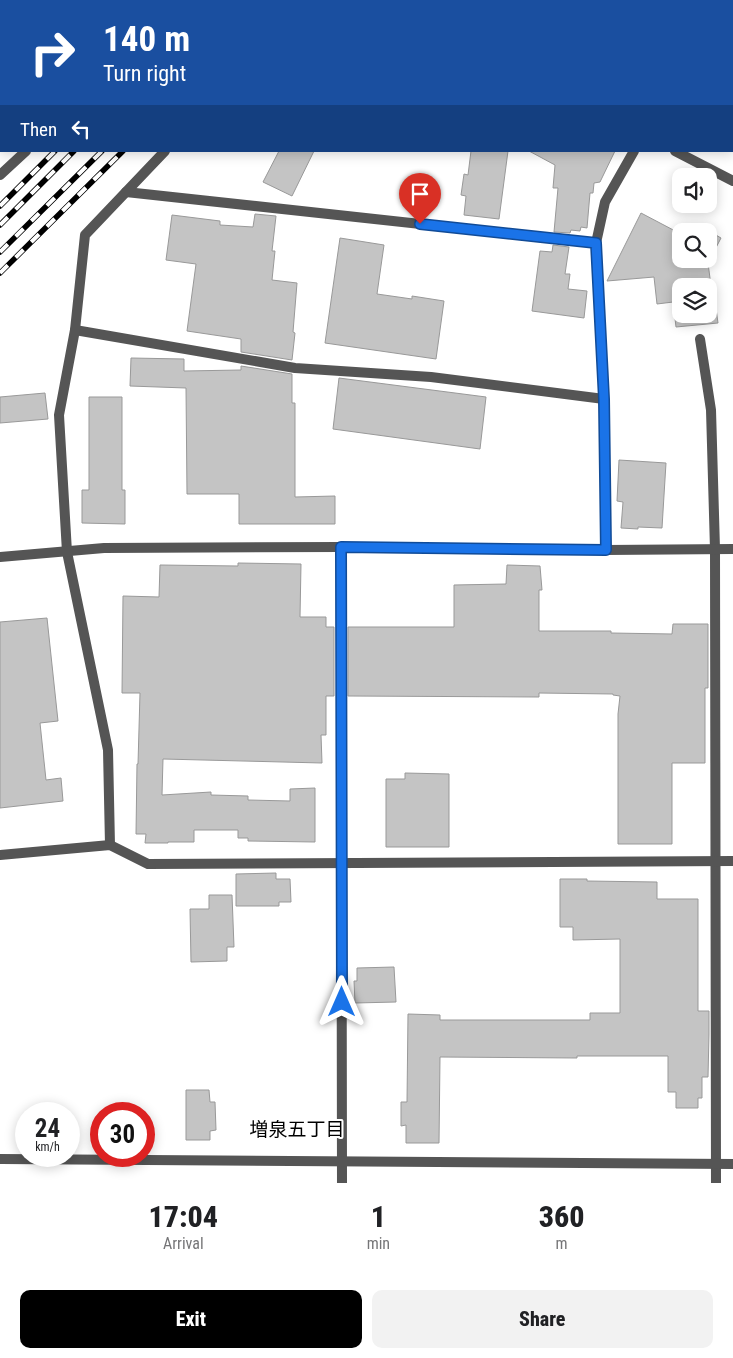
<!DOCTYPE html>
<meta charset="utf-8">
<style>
:root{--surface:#fff;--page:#f2f2f2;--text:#202124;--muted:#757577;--accent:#000}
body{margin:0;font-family:"Roboto Condensed","Noto Sans JP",sans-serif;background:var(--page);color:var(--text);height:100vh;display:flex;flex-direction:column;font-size:19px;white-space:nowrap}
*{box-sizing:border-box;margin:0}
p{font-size:16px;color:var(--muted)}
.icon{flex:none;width:28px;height:28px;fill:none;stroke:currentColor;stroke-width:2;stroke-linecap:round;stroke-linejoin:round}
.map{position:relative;height:1183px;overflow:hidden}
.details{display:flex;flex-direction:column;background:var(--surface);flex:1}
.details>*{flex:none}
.top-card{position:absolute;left:0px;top:0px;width:734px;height:152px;box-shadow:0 2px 12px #0003;background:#1a4fa0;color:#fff;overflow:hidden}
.fabs{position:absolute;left:672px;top:168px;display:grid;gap:10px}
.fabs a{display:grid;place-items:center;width:45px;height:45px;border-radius:10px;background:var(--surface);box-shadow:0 2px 12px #0003;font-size:25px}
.speed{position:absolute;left:15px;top:1102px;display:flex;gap:10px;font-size:25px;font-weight:700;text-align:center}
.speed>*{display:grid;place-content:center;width:65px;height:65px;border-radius:50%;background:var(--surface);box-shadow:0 2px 12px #0003;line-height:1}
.speed small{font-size:12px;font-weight:400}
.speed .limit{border:8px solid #d22;background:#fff;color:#111}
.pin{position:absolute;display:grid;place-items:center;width:42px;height:42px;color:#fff;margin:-51px -21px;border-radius:50% 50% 50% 0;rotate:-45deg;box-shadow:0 0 5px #0007}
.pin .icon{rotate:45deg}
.me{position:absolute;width:55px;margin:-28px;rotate:0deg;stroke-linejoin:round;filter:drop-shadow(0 0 4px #0008)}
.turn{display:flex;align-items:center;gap:18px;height:105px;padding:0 20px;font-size:22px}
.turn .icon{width:65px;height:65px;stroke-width:2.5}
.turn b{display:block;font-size:35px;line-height:42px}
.then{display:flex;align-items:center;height:48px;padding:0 20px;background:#0003;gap:10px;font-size:19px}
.eta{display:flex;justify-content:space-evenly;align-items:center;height:85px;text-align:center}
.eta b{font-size:30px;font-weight:800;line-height:35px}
.primary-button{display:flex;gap:10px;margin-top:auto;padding:10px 20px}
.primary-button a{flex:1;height:58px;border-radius:10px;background:var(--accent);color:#fff;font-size:20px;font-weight:800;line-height:58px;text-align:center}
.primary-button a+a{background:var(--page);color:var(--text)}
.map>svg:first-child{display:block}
</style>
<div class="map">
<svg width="733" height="1183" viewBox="0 0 733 1183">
<rect width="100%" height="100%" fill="#fff"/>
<!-- building -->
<g fill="#c4c4c4" stroke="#999" fill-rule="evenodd">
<path d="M279,151h35l-22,45 -29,-14z"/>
<path d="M471,151h37l-9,68 -35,-4 2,-19 -5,-1 3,-21 4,1z"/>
<path d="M529,151h86l-15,31 -6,1 -1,10h-3l-3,35 -6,-1 -1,4 -9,-1 -1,3 -16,-1 4,-44h-5l2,-23z"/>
<path d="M641,213l38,20 3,-5 7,3h-8v28h28v-28l12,7 -13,25 5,38h2l3,22 -42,4 -3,-25 -16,2 -3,-27 -47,4zM681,286h28v28h-28z"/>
<path d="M255,214l21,2 -4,35h3l-3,29 25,3 -4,49 2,1 -3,27 -51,-8v-13l-54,-8 9,-67 -30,-4 6,-45 48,6v4l33,2z"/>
<path d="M340,238l44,7 -7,49 35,5v-3l32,5 -8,58 -111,-16z"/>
<path d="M553,245l16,2 -4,27h5l-2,15 19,2 -3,27 -52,-7 8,-60 12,1z"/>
<path d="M131,358l53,1v12l57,-1v-4l51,8v29h3v94l40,-1v28h-96v-30h-52l-1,-106 -56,-2z"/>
<path d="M339,378l147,19 -6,52 -147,-20z"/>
<path d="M45,393l3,26 -48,4v-26z"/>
<path d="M89,397h33v93h3v34l-43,-1v-33h7z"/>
<path d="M619,460l47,3 -4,65 -24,-1v2l-17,-1 2,-26 -6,-1z"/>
<path d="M238,563l63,1 -1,53h26v10h8v69h-8v39h-5l1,28 -159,-4 -1,36 49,-3v3l37,1v4l42,1v-12l25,-1v54l-67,-1v-3h-10v-8h-44v12h-26v1h-23l1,-9h-10l1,-70h1l2,-71h-18l1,-97 36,1 1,-32 78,1z"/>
<path d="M507,565l33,1 2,24h-3v41h72v2l61,1 1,-10h35v64h-3v75h-33v81h-54v-130l2,-18 -7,-1v-1l-74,-1v4l-191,-1v-69h106v-42l52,-1z"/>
<path d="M47,618l11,103 -18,2 6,57 15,-2 2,23 -63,7v-186z"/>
<path d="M405,773l44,1v73h-63v-68h19z"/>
<path d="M276,873v6h14l1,23h-12v4h-43v-32z"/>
<path d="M560,879h27v2l70,1v17h41v112h11v23l-1,43h-6v21h-4v10h-22v-16h-8v-36h-91v2l-137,-1 -1,86h-33v-18l-5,1v-24h6l1,-88 32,1v5h150v-7h30v-74l-47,1v-13h-13z"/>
<path d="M209,895h23l2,52h-7v14l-36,1 -1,-53h19z"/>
<path d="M394,967l2,35 -41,1 -1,-22h3v-13z"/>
<path d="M186,1090h23l1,12h5l1,28 -6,1v9h-24z"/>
</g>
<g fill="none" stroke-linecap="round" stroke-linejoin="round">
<!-- minor -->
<g stroke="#555" stroke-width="10">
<path d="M369,0l2,1"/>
<path d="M715,0l3,1"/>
<path d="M175,1l1,-1"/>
<path d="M309,1l2,-1"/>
<path d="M732,9h1"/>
<path d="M0,70l1,1"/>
<path d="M675,151l58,30"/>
<path d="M0,175l26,-24"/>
<path d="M126,192l470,51"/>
<path d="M75,330l220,38 136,9 173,22"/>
<path d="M700,339l11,71 4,139 1,634"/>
<path d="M341,547l1,636"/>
<path d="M606,550l-2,-151 -8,-156 9,-41 29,-51"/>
<path d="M110,845l-2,-95 -41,-198 -8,-137 16,-85 10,-95 80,-84"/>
<path d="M0,855l110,-10 38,19 585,-3"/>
<path d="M0,1159l733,5"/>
</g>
<!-- tertiary -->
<path stroke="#555" stroke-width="10" d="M0,557l104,-9 237,-1 265,3 127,-1"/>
<!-- rail casing -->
<g stroke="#000" stroke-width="5.5">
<g id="rail">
<path d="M205,1l1,-1"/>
<path d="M223,1l1,-1"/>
<path d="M252,1l2,-1"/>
<path d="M273,1l1,-1"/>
<path d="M0,206l55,-55"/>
<path d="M0,225l74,-74"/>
<path d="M0,252l102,-101"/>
<path d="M0,273l123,-122"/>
</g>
</g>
<!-- rail -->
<use href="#rail" stroke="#fff" stroke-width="4" stroke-dasharray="11" stroke-linecap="butt"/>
</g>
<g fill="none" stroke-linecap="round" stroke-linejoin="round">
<!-- route casing -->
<g stroke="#114b97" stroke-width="12">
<path id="route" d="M342,1002l-1,-455 265,3 -2,-151 -8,-156 -176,-19"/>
</g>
<!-- route -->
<use href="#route" stroke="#1a73e8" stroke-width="9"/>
</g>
<g text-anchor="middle" stroke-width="4" stroke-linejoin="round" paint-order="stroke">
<!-- neighbourhood labels -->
<g font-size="19" fill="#000" stroke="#fff">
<text x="297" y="1136">増泉五丁目</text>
</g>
</g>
</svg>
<div class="fabs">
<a><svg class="icon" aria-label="sound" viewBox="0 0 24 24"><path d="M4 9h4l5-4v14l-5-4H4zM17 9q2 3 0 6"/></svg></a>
<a><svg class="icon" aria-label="search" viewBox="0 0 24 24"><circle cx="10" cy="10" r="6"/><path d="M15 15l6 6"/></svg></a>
<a><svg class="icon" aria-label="layers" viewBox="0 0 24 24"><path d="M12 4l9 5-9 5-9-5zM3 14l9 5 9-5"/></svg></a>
</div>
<div class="speed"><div>24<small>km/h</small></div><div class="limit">30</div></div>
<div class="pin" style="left:420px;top:224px;background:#d93025"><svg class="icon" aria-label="arrive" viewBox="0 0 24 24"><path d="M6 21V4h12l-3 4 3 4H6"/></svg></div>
<svg class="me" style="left:342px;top:1002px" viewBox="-20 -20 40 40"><path d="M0-17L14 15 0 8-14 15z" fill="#1a73e8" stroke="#fff" stroke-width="4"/></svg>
<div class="top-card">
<div class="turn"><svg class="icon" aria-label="right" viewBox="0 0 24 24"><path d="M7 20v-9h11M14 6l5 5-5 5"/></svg><div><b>140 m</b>Turn right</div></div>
<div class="then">Then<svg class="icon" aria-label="left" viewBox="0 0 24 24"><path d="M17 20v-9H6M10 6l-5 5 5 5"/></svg></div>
</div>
</div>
<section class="details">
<div class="eta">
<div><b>17:04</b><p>Arrival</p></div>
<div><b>1</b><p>min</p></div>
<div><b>360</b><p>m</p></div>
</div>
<div class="primary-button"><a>Exit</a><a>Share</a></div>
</section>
